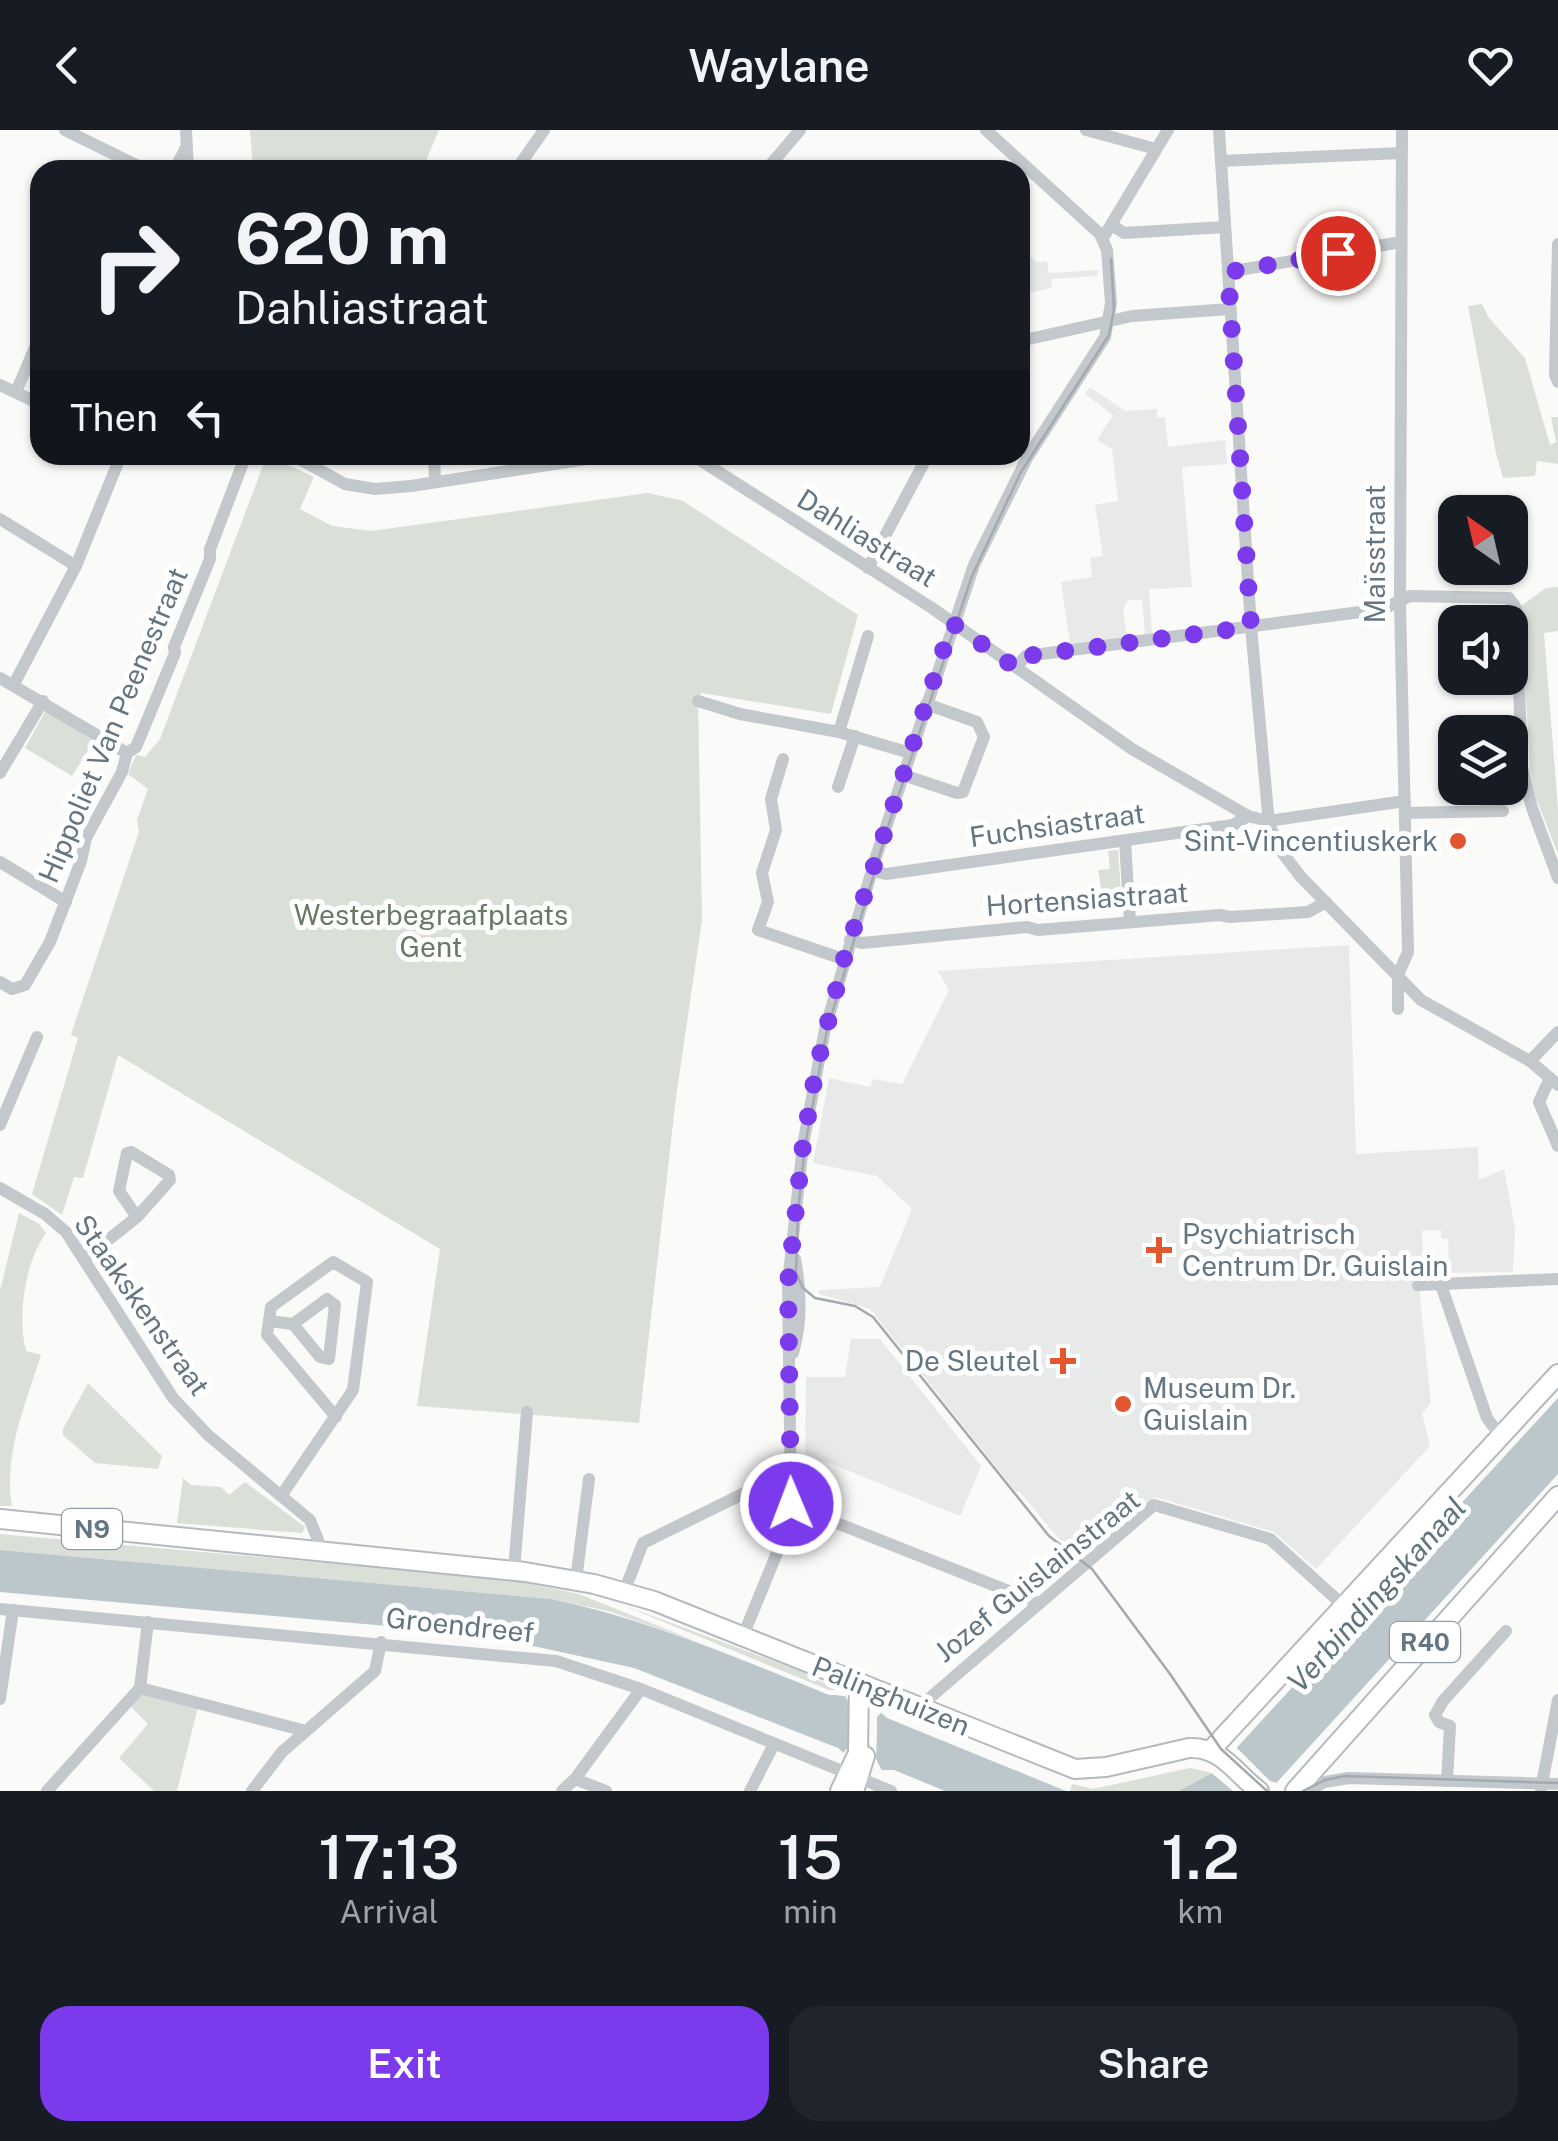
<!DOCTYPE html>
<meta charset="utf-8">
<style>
:root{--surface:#171b24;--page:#20242c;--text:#f1f3f6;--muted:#9ea1a6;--accent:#7c3aed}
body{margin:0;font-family:"Public Sans",sans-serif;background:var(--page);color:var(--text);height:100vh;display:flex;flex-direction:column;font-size:38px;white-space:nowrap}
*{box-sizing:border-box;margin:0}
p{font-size:32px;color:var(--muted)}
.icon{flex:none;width:55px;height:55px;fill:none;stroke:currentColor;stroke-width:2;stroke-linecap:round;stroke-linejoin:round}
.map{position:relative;height:1661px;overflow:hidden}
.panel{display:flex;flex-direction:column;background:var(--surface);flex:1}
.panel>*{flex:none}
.banner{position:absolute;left:30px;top:30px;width:1000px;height:305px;border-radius:30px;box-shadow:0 2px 8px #0004;background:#171b24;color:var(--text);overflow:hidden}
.needle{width:65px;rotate:326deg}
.tools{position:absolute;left:1438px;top:365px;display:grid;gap:20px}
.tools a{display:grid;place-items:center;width:90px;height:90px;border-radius:20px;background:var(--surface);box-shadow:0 2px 8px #0004;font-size:50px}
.pin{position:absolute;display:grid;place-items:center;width:85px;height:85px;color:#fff;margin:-42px;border:5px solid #fff;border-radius:50%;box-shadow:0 2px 10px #0007}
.me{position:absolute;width:110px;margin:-55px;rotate:359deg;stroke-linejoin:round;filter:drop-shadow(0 0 8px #0008)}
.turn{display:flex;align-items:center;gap:35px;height:210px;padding:0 40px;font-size:45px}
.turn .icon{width:130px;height:130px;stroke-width:2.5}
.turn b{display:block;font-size:70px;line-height:85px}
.then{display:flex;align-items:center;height:95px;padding:0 40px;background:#0003;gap:20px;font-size:38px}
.eta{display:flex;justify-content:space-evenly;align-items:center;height:170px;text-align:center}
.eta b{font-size:60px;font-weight:600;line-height:70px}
.action{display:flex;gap:20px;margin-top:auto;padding:20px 40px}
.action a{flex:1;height:115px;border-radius:30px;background:var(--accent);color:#fff;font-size:40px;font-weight:600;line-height:115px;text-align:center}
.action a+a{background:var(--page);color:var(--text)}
header{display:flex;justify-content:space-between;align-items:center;height:130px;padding:0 40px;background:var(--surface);font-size:45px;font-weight:600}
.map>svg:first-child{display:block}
</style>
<header><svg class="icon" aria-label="back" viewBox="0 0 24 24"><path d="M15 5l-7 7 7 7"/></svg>Waylane<svg class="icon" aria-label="heart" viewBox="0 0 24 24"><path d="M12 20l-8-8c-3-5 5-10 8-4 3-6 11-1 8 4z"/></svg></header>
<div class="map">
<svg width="1558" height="1661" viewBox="0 0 1558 1661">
<rect width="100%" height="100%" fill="#fafaf8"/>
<!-- built -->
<g fill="#e8e9e9">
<path d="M1020,120l6,10 5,-3 6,5 10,-1 2,12 48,-3 1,6 -47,3 1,9 -32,7z"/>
<path d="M1090,257l35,24 32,-2v9l8,-1 3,30 57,-7 2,24 -45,3 10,120 -43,2 3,44 -7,1 -3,-34h-14l-5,10 4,26 -57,8 -9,-62 31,-5 -2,-19 13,-2 -8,-51 23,-4 -6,-52 -15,-9 16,-25 -28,-21z"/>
<path d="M1349,815l7,209 122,-7 1,33 25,-11 11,60 -2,43 -64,1 -1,-34 -7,-1v-8l-19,1 2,45 -6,2 13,125 -9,10 8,33 -114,123 -42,-37 -119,-35 -66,56 -30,-14 -40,-48 -3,1 -146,-183 -51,-15v-4l61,-3 32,-78 -35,-33 -64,-13 16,-85 41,9 3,-8 29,5 47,-94 -11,-19z"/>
<path d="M851,1209h29l101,127 -21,50 -133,-54 -22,-1 1,-84h39z"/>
</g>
<!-- green -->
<g fill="#dadfd7">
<path d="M250,0h189l-17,40h-169z"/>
<path d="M1482,174l7,14 36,40 25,87 6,-3 -5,-25h7v47l-21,-3 -2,15 -32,2 -7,-25 -28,-147z"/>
<path d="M267,325l47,22 -14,32 32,17 39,5 277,-38 35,8 175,114 -27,99 -130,-21 -3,7 4,220 -26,177 -37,326 -222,-17 23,-157 -322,-194 -35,123 -9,-1 -12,38 -30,-21 46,-156 -7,-3 2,-7 66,-196 -2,-12 11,-31 -20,-15 8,-19 9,2 15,-18z"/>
<path d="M1558,457v44l-14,2 14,176v45l-22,-56 -6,-28 -9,-164 25,-18z"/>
<path d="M46,580l48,31 -22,35 -47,-28z"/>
<path d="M1118,720l3,42 -19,1 -4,-23 12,-1 -2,-18z"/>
<path d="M19,1083l20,11 7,9c-21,29 -29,83 -20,118l15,4c-15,47 -38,101 -29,151h-12v-215z"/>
<path d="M88,1253l74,73 -4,13 -63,-6 -32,-28v-6z"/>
<path d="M183,1348l8,7 30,2 8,8 16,-13 60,45 -3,6 -125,-10z"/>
<path d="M0,1404l507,45 72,15 119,48 -90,-31 -57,-12 -551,-49z"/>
<path d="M620,1474l180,67 39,19h-10z"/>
<path d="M142,1562l56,15 -21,84h-23l-35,-33 29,-34 -18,-18z"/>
<path d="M1190,1638l22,5 -33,18h-109l2,-7 21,5z"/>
</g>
<!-- water -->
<g fill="#bbc7cb">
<path d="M1558,1268v76l-289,317h-90l33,-18 19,-19z"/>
<path d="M0,1420l551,49c96,20 187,59 278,96 20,-1 44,9 58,23l179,73h-121l-51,-21h-17l-30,-14 -9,-8 -204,-80 -156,-34 -478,-42z"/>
</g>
<!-- pier -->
<g fill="#fafaf8">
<path d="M843,1560l42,19 -8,8v16l-1,26 8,16 -44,-18 10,-12 -1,-41z"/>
<path d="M1235,1616l35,35 12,3 -6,7h-43l-24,-20z"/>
</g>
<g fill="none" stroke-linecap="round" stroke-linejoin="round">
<!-- major casing -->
<g stroke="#b5babe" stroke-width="22">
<g id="major">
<path d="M0,1389l525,53 69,12 60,17 421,168 31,-2 83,-19c32,-2 47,26 70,43"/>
<path d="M1211,1620l347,-376"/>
<path d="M840,1661l18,-38 1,-71"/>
<path d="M854,1661l11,-35"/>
<path d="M1295,1661l263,-295"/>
</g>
</g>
<!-- minor -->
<g stroke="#c3c8cc" stroke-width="12">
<path d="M65,0l81,40"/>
<path d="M186,0l2,40"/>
<path d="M1086,0l70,19"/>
<path d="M1219,0l32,497 18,197 12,27 20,26 120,123 109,61 28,24"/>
<path d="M1221,31l180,-8"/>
<path d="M174,40l13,-24"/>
<path d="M516,40l28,-40"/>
<path d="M766,40l34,-40"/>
<path d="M1112,95l12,8 101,-6"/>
<path d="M1103,108l65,-108"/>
<path d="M1558,114l-3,131 3,7"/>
<path d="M1228,142l173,-30"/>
<path d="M1020,211l112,-25 98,-7"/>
<path d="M0,255l40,19"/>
<path d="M16,262l24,-56"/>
<path d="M292,325l53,29 30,5 36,-3 202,-31"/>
<path d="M434,325l1,27"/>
<path d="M692,325l240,153 200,141 116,67 20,5 137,-20"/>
<path d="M0,389l76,47"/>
<path d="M868,438l60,-113"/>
<path d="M1016,537l10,-11 357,-47 27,-13 99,2 7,10 6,159 10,41 26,70"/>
<path d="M0,548l127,75"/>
<path d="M14,554l62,-118 45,-111"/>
<path d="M698,571l42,13 99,18 71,21"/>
<path d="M839,602l29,-96"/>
<path d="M783,629l-12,40 5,31 -14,43 6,29 -10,28 85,29"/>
<path d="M0,643l43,-72"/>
<path d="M903,645l54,18 6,-1 21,-55 -7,-15 -51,-18"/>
<path d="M838,657l17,-51"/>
<path d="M1405,683l98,-2"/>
<path d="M1125,711l5,81"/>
<path d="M0,732l66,40"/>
<path d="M872,741l14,3 347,-49 15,-9"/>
<path d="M850,810l12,3 165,-16 11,3 182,-15 10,2 78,-5 18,-10"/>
<path d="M0,852l12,7 13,-4 25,-43 31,-81 5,-23 36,-66 5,-19 9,-6 39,-94 -1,-6 36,-88v-10l36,-94"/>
<path d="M1398,879v-34l10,-23 -8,-349 2,-473"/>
<path d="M1530,931l28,-29"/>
<path d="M1550,948l-11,24 19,44"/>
<path d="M0,995l37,-88"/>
<path d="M0,1058l45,26 21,18 107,166 35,37 102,85 12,30"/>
<path d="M84,1129l53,-42 -18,-26 8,-38 4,-1 38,23 1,5 -33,37"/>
<path d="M1440,1152l47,136 14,19"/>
<path d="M1418,1155l140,-6"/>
<path d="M269,1191l24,3 27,33 9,2 6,-54 -8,-6 -34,25"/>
<path d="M793,1223c9,-31 8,-63 2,-94"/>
<path d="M281,1366l72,-106 14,-108 -34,-20 -62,45 -4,28 69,82"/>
<path d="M791,1375l248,98"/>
<path d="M514,1440l13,-158"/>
<path d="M576,1450l13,-101"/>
<path d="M624,1462l19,-49 122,-60 26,-3"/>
<path d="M0,1479l556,52 85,28 250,102"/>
<path d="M743,1506l45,-110 3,-21 -3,-222 15,-138 22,-116 51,-172 98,-292 53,-107 78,-121 6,-34 -4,-53 -7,-16 -114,-104"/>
<path d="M140,1558l166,43"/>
<path d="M0,1569l13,-89"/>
<path d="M918,1578l236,-203 116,34 75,68"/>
<path d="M575,1649l31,12"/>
<path d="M1447,1651l3,-55 -11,-4 -4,-7 8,-14 63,-70"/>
<path d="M1541,1659l17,-89"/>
<path d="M47,1661l93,-103 8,-66"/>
<path d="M252,1661l30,-39 93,-81 6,-29"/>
<path d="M562,1661l13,-12 66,-90"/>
<path d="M750,1661l24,-47"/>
<path d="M1307,1661l18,-9 24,-4 209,6"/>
</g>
<!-- major -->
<use href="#major" stroke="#fff" stroke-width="18"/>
<!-- tram -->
<g stroke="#a2aab0" stroke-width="2.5">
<path d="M1111,129l3,50 -5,26 -88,137 -49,104 -83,248 -62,206 -22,116 -7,66 -2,61 7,15 12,10 40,8 18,11 176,219 43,33 78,105 51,75 46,42"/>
<path d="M1303,1661l22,-11 20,-4 213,7"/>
</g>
</g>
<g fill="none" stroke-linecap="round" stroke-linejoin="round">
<!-- route -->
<path stroke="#7c3aed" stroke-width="18" stroke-dasharray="0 32.4" d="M791,1374l-3,-221 15,-138 13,-75 28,-111 108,-336 64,45 10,-12 225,-29 -23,-355 110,-19"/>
</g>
<!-- markers -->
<g fill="#e4572e" stroke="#fff" stroke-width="4">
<circle cx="1458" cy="711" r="10"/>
<path d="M1154 1105h10v10h10v10h-10v10h-10v-10h-10v-10h10z"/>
<path d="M1058 1216h10v10h10v10h-10v10h-10v-10h-10v-10h10z"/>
<circle cx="1123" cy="1274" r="10"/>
</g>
<g text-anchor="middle" stroke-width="10" stroke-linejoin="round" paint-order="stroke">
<!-- shield labels -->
<g fill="#fff" stroke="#939fa8" stroke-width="2.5">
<rect x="62" y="1379" width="60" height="40" rx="8"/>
<rect x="1390" y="1492" width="70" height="40" rx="8"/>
</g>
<g font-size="25" font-weight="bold" fill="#657683">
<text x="92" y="1408">N9</text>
<text x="1425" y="1521">R40</text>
</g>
<!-- street labels -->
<g font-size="28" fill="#657683" stroke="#fff">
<text transform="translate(867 408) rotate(32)" y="10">Dahliastraat</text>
<text transform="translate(1375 424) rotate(-90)" y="10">Maïsstraat</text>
<text transform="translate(113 595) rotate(-67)" y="10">Hippoliet Van Peenestraat</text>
<text transform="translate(1057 695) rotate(-8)" y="10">Fuchsiastraat</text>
<text transform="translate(1087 769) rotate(-4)" y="10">Hortensiastraat</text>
<text transform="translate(142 1175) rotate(55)" y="10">Staakskenstraat</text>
<text transform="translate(1037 1446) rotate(-39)" y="10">Jozef Guislainstraat</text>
<text transform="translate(460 1495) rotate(6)" y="10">Groendreef</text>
<text transform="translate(891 1566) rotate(22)" y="10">Palinghuizen</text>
</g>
<!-- poi labels -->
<g font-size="28" fill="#657683" stroke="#fff" text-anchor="end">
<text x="1438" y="721">Sint-Vincentiuskerk</text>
<text x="1182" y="1114" text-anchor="start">Psychiatrisch<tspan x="1182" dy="32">Centrum Dr. Guislain</tspan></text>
<text x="1040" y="1241">De Sleutel</text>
<text x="1143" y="1268" text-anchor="start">Museum Dr.<tspan x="1143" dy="32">Guislain</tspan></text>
</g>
<!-- park labels -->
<g font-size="28" fill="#687a64" stroke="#fff">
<text x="431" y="795">Westerbegraafplaats<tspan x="431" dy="32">Gent</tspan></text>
</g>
<!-- water labels -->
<g font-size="30" font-style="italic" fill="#60757c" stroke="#fff">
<text transform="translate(1377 1465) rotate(-48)" y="10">Verbindingskanaal</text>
</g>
</g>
</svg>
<div class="tools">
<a><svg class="needle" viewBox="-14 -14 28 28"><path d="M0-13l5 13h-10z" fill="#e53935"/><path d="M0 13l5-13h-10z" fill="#9ea1a6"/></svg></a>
<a><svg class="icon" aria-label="sound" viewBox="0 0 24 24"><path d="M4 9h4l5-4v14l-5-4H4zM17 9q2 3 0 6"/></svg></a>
<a><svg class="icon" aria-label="layers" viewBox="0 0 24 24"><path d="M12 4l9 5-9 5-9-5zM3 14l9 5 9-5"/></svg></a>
</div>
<div class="pin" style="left:1338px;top:123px;background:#d93025"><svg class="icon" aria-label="arrive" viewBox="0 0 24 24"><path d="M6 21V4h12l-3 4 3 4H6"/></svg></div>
<svg class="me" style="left:791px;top:1374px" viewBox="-20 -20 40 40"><circle r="17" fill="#7c3aed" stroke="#fff" stroke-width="3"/><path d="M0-11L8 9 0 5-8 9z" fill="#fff"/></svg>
<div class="banner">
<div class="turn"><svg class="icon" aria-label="right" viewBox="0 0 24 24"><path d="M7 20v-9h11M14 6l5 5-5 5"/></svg><div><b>620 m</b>Dahliastraat</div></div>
<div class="then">Then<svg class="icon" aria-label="left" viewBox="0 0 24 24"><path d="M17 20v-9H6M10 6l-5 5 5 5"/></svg></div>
</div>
</div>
<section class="panel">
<div class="eta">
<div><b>17:13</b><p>Arrival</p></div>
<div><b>15</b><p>min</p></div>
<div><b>1.2</b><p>km</p></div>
</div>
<div class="action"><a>Exit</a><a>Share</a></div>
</section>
